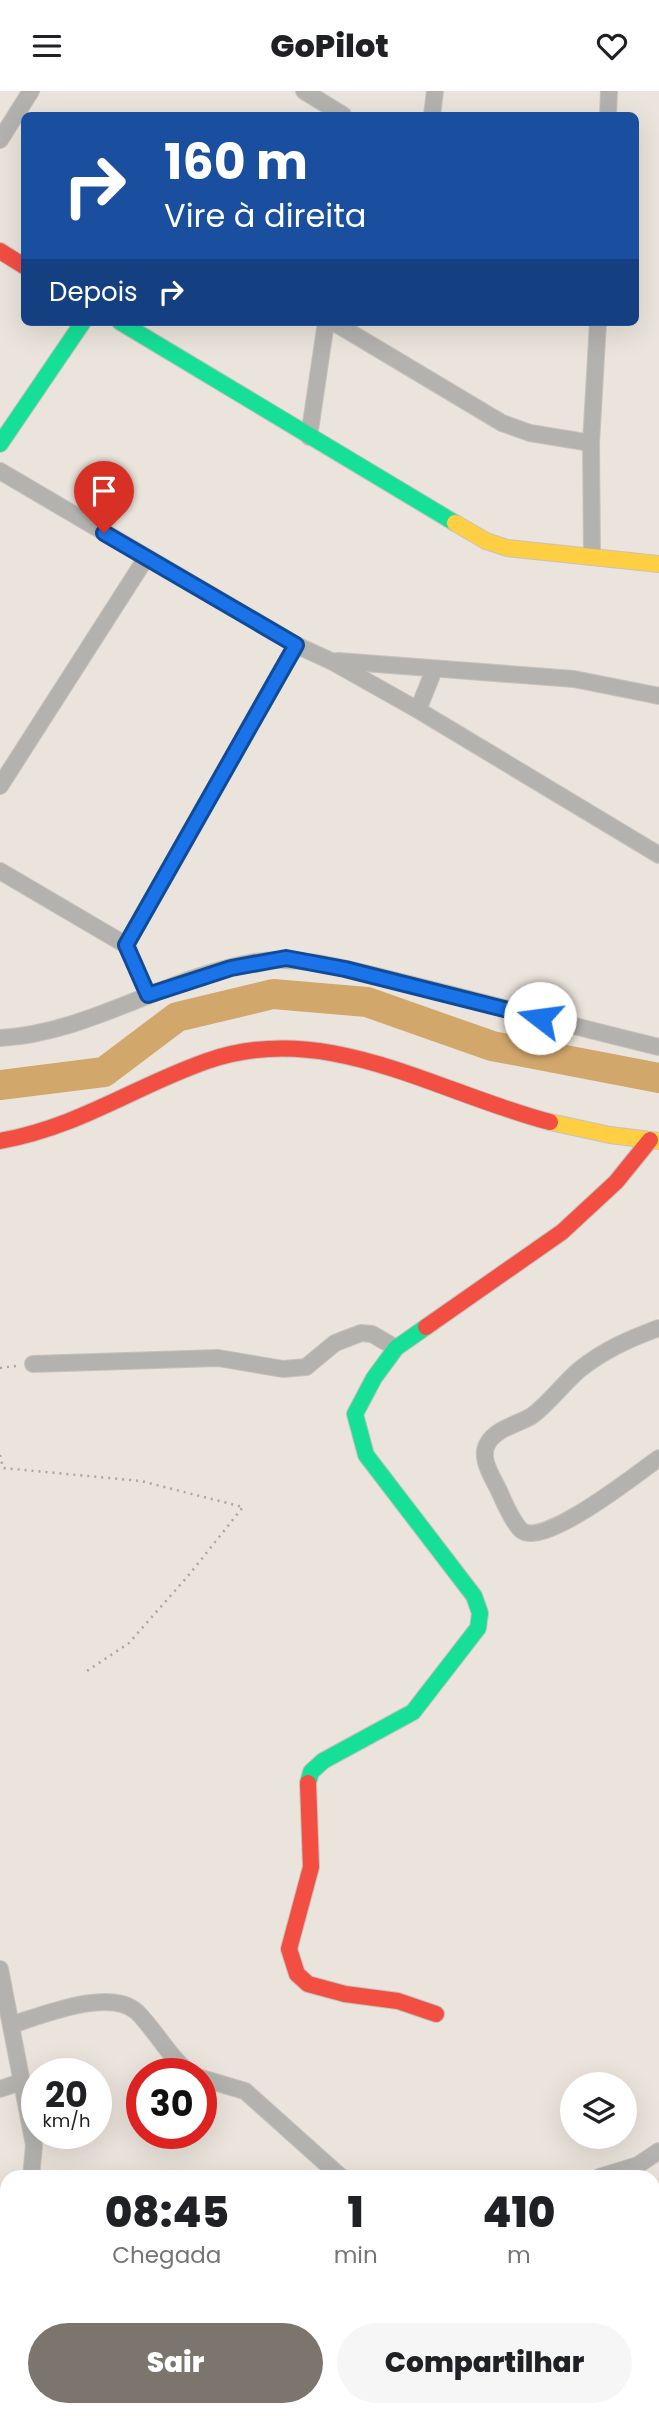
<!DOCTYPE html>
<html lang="pt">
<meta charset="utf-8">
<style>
:root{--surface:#fff;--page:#f6f6f6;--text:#202124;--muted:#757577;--accent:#7b756e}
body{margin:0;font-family:Poppins,sans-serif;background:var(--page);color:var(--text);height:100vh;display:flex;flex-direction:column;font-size:26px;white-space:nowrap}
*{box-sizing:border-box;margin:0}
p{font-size:23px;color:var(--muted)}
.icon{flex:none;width:38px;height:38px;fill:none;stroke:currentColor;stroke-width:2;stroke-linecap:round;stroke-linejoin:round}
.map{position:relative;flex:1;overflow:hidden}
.sheet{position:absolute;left:0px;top:2079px;width:660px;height:247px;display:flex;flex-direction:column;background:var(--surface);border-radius:21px 21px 0 0;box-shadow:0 7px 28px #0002}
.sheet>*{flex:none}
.banner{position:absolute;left:21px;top:21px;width:618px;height:214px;border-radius:10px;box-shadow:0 7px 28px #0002;background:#1a4fa0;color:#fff;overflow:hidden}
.buttons{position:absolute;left:560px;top:1981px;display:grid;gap:14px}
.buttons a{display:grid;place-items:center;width:77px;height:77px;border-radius:50%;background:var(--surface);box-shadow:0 7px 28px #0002;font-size:35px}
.speed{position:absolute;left:21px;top:1967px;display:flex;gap:14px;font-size:35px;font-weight:700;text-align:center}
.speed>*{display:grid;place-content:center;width:91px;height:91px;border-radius:50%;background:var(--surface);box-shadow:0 7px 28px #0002;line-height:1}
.speed small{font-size:18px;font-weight:400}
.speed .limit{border:10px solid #d22;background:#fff;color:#111}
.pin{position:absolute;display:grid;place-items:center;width:60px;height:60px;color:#fff;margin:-72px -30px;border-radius:50% 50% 50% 0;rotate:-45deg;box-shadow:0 0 7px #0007}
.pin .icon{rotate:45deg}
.me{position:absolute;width:77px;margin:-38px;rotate:285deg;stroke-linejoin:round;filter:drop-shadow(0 0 5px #0008)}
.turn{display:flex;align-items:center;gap:24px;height:147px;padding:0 28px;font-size:32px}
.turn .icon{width:91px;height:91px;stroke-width:2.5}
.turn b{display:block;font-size:49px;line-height:60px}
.then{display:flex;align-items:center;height:66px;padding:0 28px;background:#0003;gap:14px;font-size:26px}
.eta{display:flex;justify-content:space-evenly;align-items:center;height:119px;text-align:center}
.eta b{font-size:42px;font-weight:800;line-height:49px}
.primary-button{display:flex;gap:14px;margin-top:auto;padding:14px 28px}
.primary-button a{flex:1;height:80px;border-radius:42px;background:var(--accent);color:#fff;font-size:28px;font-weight:800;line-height:80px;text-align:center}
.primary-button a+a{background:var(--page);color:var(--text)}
header{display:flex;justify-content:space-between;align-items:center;height:91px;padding:0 28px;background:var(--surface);font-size:32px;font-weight:800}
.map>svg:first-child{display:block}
</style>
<header><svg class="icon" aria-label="menu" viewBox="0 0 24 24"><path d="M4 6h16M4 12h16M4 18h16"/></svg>GoPilot<svg class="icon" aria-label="heart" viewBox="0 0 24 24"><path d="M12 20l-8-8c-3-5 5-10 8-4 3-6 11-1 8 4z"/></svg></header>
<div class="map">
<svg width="659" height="2325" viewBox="0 0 659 2325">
<rect width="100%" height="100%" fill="#ebe4dc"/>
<!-- green -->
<g fill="#f4d8b7">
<path d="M7,2311v8h19l2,6h-28v-13z"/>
<path d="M113,2319h115l1,6h-118z"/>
<path d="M424,2319h224l11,1v5h-235z"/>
</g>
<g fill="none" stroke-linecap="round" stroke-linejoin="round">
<!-- river -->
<path stroke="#d2a76c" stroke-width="30" d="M0,994l104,-13 73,-55 96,-23 94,8 125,44 167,32"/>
<!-- street casing -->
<g stroke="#c7c2bc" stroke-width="18">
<g id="street">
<path d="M304,0l39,24"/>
<path d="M432,24l3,-24"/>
<path d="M608,24l1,-24"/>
<path d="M0,49l31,-49"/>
<path d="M333,231l169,101 28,10 61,10"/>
<path d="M309,346l17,-115"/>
<path d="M0,380l296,174 35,16 87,49 241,145"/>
<path d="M592,466l-1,-114 7,-121"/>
<path d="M338,570l236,18 85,17"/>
<path d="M418,619l16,-40"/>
<path d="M0,695l146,-228"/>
<path d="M0,780l126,74 22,50"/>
<path d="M126,854l170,-300"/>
<path d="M0,947c89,-5 167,-61 254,-76 49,-8 99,9 147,20 86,21 171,44 258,65"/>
<path d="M659,1237c-30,11 -55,22 -80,42 -16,14 -29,32 -46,45 -13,9 -37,13 -45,28 -10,15 6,36 12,50 5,11 12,28 21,37 22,19 117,-57 138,-72"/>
<path d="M33,1273l185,-6 65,11 23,-2 29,-24 26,-10 11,1 24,14"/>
<path d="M0,1878l34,176 -3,32"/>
<path d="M11,1934c32,-10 99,-38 126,-13 20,20 31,44 54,62"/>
<path d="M201,1987l44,13 96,86"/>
<path d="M0,1998l21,-7"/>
<path d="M599,2086l39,-12 21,-14"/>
<path d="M0,2168l7,-14"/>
<path d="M0,2270l7,6"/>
<path d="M43,2319l3,6"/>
</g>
</g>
<!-- fast casing -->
<g stroke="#c7c2bc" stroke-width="18">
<g id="fast">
<path d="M120,231l335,201"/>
<path d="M0,353l83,-122"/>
<path d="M308,1692l3,-11 12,-11 90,-49 65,-84 2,-15 -6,-17 -108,-141 -11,-41 19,-36 22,-30 30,-21"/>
</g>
</g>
<!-- slow casing -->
<g stroke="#c7c2bc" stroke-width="18">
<g id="slow">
<path d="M455,432l31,18 21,7 152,16"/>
<path d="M550,1031l60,13 49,6"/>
</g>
</g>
<!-- jam casing -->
<g stroke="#c7c2bc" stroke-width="18">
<g id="jam">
<path d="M0,160l24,15"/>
<path d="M0,1050c81,-15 133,-54 207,-80 119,-42 230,32 343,61"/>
<path d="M426,1236l136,-95 54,-50 34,-42"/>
<path d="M308,1692l3,84 -22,82 8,25 11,10 37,10 53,7 38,13"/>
</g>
</g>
<!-- path -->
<g stroke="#a9a6a3" stroke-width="2.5" stroke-dasharray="2 5" stroke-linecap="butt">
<path d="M0,1277l16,-2"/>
<path d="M0,1364l3,13 138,13 102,26 -55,69 -59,67 -42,28"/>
</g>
<!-- street -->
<use href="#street" stroke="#b4b2af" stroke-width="16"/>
<!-- fast -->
<use href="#fast" stroke="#16e098" stroke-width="16"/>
<!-- slow -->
<use href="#slow" stroke="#ffcf43" stroke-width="16"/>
<!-- jam -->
<use href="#jam" stroke="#f24e42" stroke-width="16"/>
</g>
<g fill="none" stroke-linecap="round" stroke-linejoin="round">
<!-- route casing -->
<g stroke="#114b97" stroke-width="18">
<path id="route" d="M104,442l192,112 -170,300 22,50 83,-27 55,-10 59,11 195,49"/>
</g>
<!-- route -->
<use href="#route" stroke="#1a73e8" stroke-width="12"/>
</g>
</svg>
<div class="buttons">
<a><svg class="icon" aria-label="layers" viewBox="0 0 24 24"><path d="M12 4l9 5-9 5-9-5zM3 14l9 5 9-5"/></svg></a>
</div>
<div class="speed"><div>20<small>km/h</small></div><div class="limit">30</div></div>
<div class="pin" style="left:104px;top:442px;background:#d93025"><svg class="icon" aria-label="arrive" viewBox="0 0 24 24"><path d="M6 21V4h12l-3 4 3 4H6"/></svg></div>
<svg class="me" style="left:540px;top:927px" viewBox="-20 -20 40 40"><circle r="19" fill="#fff"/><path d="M0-13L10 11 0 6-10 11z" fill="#1a73e8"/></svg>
<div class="banner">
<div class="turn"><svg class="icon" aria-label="right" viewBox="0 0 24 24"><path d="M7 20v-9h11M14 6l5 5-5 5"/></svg><div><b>160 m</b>Vire à direita</div></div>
<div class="then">Depois<svg class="icon" aria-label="right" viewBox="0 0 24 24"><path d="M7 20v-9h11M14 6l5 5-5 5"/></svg></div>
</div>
<section class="sheet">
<div class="eta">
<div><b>08:45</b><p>Chegada</p></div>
<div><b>1</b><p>min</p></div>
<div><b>410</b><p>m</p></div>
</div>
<div class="primary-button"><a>Sair</a><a>Compartilhar</a></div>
</section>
</div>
